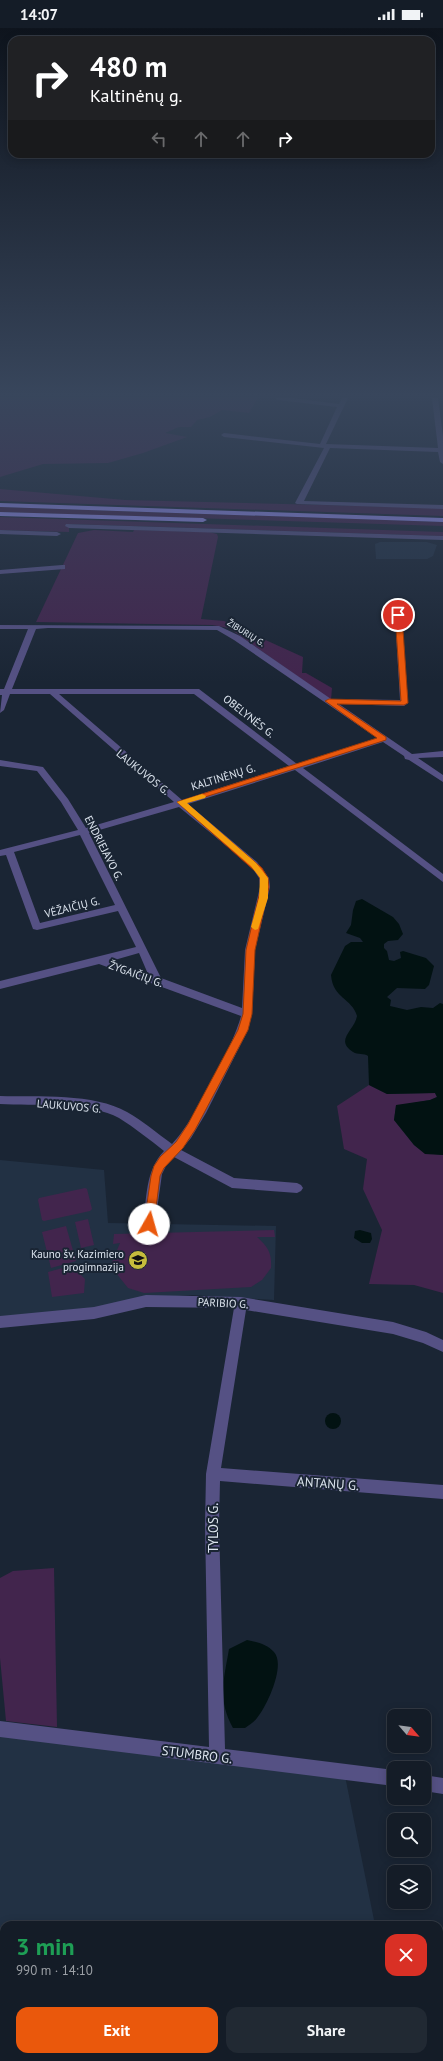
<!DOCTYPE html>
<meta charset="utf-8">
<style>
:root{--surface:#141c27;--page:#212933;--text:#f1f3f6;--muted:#9da1a7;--line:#333a44;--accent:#ea580c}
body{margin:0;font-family:"PT Sans",sans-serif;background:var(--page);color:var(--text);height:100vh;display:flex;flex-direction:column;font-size:15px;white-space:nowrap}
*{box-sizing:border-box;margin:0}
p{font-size:13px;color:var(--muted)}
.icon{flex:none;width:22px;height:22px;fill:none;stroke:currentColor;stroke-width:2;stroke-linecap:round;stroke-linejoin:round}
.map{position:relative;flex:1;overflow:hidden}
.side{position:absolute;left:0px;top:1893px;width:443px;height:140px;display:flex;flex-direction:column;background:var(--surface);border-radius:12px 12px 0 0;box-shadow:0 2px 10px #0003,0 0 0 1px var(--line)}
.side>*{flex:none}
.top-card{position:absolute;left:8px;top:8px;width:427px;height:122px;border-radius:12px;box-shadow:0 2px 10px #0003,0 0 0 1px var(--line);background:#202124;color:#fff;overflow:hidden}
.needle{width:26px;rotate:118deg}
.fabs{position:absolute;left:387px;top:1681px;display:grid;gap:8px}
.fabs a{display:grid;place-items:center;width:44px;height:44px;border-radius:8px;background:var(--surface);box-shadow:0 2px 10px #0003,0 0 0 1px var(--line);font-size:20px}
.pin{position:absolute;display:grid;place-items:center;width:34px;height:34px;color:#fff;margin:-17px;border:2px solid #fff;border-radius:50%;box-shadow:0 1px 4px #0007}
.me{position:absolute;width:44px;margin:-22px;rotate:7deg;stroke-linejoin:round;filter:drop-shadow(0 0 3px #0008)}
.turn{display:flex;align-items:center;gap:14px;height:84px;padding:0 16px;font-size:18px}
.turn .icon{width:52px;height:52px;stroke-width:2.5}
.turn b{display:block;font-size:28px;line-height:34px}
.lanes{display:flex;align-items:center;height:38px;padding:0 16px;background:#0003;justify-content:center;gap:20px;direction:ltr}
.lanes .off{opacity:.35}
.round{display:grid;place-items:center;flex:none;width:42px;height:42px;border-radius:12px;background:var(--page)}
.head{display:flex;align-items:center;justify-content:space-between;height:68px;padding:0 16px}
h1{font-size:24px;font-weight:600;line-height:30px;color:#1e9e55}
.action{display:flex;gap:8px;margin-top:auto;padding:8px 16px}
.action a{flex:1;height:46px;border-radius:12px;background:var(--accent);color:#fff;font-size:16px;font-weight:600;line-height:46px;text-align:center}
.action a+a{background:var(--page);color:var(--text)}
.status{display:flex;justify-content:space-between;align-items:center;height:28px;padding:0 20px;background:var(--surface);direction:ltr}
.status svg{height:11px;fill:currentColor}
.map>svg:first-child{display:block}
</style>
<div class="status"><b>14:07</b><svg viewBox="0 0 49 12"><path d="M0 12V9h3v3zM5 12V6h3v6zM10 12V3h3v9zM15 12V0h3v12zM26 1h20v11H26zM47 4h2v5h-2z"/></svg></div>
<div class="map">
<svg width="443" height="2033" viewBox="0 0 443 2033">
<rect width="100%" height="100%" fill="#1a2534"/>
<!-- built -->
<g fill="#223144">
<path d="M380,514h47l10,3 -4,11 -6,3h-51l-1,-15z"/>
<path d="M0,1132l104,10 4,53 168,3 -2,74 -82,-5 -57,4 -36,8 -99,10z"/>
<path d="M0,1701l344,42 31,154h-371v132h401l1,4h-406z"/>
</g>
<!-- green -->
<g fill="#42254d">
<path d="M0,370h258l-9,15 -27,-3 -12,7 -13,3 -6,7h-12l-14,6 22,4 -44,16 -35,10 -65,1 -43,13z"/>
<path d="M0,461l125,11 318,8v8l-443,-15z"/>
<path d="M0,479l443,15v4l-443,-14z"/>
<path d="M0,489l413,14 30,1v4l-374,-12v8l-69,-2z"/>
<path d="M94,502l39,2 1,-2 75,2 8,2 1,3 -17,82 23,2 79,36 -1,16h4l26,15 -1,12 -102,-72 -17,-3 -176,-3 42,-89z"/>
<path d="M369,1057l18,9 48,-1 2,4 -7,3 -34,6 -2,14 20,25 11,8 18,2v138l-29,-8 -45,-1 13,-54 -19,-41 4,-30 -23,-10 -7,-43z"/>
<path d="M85,1160l2,1 5,20 -2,2 -46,10 -2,-1 -4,-20 1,-2z"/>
<path d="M88,1191l6,26 -13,3 -6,-26z"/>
<path d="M66,1198l10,35 -25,7 -9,-36z"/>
<path d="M274,1202l1,7h-18c11,10 15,16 14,31l-9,12 -11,7 -107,6 -16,-5 -12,-15 -4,-11 8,-19 -7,1 1,-10z"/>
<path d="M77,1236l3,10 5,5 -1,14 -32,4 -4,-25z"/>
<path d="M54,1540l3,159 -51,-6 -6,-63v-80l13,-7z"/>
</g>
<!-- water -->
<g fill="#021212">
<path d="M362,871l31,18 6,7 4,10 -5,6 -10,1 -4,3v4l3,3 2,9 5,1 7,-3 -1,-6 3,-1 23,7 8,8 -5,19 -4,4 -28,-1 -10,9 4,3 -1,6 17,4 14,-3 12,1 7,-5 3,1v151l-18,-1 -11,-9 -20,-25 2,-15 34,-5 7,-3 -2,-4 -48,1 -18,-9 -1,-29c-4,-3 -10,-1 -15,-4 -19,-12 2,-22 4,-36 -5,-18 -24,-17 -26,-41l14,-29 6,-4h12l-3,-4 -14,-5 5,-8 2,-15 3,-9z"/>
<path d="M360,1202l11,3 1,6 -2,4h-8l-8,-5 1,-7z"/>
<circle cx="333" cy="1393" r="8"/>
<path d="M247,1612c10,2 20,4 27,12 12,13 -7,54 -17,66 -3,4 -8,7 -12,10h-12c-16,-29 -9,-49 -4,-79z"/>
</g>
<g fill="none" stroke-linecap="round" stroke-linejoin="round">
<!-- minor -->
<g fill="#555184" fill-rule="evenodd">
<path d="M275,370h18l46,6 3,-6h6l-22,46 112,4 -6,-50h6l5,38v28l-3,-2 -2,-10 -108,-4 -26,53 139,4v4l-146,-5 -2,-1 29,-55 -100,-11 -3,-2 3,-2 96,11 17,-37 -59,-7z"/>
<path d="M66,496l377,12v4l-374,-12 -4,-2z"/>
<path d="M0,502l57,2 4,2 -4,2 -57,-2z"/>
<path d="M62,537h3v4l-65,5v-4z"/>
<path d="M394,572l7,2 7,101 -4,3 -65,-2 73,50 31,-3v6l-25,1 25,17v7l-34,-22 -4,-1 -1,-3 -21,-14 -80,26 140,106v8l-148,-112 -107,34 69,58 12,16 1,9 -15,63 -3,64 -4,16 -42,83 -15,25 -10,12 53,28 63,5 4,2 2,3 -2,3 -4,2 -65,-5 -58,-31 -8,9 -4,8 -7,50 -2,4 -4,1 -4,-1 -2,-4c4,-26 2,-53 21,-73 -14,-11 -29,-23 -45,-33 -27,-16 -87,-12 -119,-14v-8c38,1 94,-3 127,16 16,9 30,21 45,32 22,-22 61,-98 69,-128l-142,-52 -99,25v-8l136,-34 -18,-36 -81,19 -4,-1 -27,-74 -6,1v-6l78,-20 -17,-28 -24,-31 -37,-5v-6l43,7 25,32 18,29 88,-26 -124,-108h-40l-6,16 -4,3 2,-18h-2v-6h4l24,-60h-28v-4l219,1 21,10 91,63 69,1zM48,600l169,2 17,10 143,98 -80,26 -98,-75h-187l24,-60zM59,666h135l95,72 -107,34zM179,779l72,59 8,12 1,9 -15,63 -3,58 -81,-30 -72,-145zM80,807l35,70 -75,18 -26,-71zM139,925l9,21 -37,-13z"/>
<path d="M146,1267l95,2 152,25 33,10 17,8v12l-20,-9 -30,-9 -147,-24 -25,158 222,17v14l-223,-18 -1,44 6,224 169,21v16l-394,-49v-16l209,26 -4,-222 1,-51 28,-166 -88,-1 -52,12 -94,9v-12l94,-9z"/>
<path d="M424,1747l19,3v16l-19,-3z"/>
</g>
<!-- highway -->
<g fill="#9990f5" fill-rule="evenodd">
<path d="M0,475l443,15v4l-443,-15z"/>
<path d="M0,484l203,6 4,2 -4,2 -203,-6z"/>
</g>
</g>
<!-- sky -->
<linearGradient id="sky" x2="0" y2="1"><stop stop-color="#0e141d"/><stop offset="0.56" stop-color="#38465c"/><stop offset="1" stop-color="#38465c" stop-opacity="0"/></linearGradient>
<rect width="443" height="655" fill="url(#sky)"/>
<!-- route -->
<path fill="#ea580c" stroke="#983908" d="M398,585l4,2 6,88 -4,2 -67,-1 49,33v3l-200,63 76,65 6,10 1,9 -14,63 -3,64 -4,16 -53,100 -12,18 -19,20 -4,8 -6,48 -5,5 -3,-2 -2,-3 7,-48 3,-10 6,-9 16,-15 12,-18 50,-94 5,-16 3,-64 15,-63 -1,-9 -4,-6 -79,-70 200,-64 -52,-37 4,-2 72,2 -6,-86z"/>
<!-- slow -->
<path fill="#f59e0b" d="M202,766l4,2 -1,2 -18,5 69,60 12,15v20l-10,31 -3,1 -4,-3 8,-29 1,-20 -9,-12 -74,-64z"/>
<!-- icons -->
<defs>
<g id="school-disc" transform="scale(1)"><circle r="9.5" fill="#c6bc3c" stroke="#1a2534"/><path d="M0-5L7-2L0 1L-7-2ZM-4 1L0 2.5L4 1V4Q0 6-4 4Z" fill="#111"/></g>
</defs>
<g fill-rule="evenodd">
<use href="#school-disc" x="138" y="1232"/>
</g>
<g text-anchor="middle" stroke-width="4" stroke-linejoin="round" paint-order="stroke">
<!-- far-street labels -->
<g font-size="9" fill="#dce4ee" stroke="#1a2534">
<text transform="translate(246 605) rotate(32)" y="3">ŽIBURIŲ G.</text>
</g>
<!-- street labels -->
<g font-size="11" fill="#dce4ee" stroke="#1a2534">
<text transform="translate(249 688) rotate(38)" y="4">OBELYNĖS G.</text>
<text transform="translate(143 744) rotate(39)" y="4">LAUKUVOS G.</text>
<text transform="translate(223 749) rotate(-17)" y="4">KALTINĖNŲ G.</text>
<text transform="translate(104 820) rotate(63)" y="4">ENDRIEJAVO G.</text>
<text transform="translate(72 879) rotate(-14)" y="4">VĖŽAIČIŲ G.</text>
<text transform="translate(136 946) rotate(20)" y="4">ŽYGAIČIŲ G.</text>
<text transform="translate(69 1078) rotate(5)" y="4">LAUKUVOS G.</text>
<text transform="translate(223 1275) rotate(3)" y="4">PARIBIO G.</text>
</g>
<!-- poi labels -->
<g font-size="11" fill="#dce4ee" stroke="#1a2534" text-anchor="end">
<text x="124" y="1230">Kauno šv. Kazimiero<tspan x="124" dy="13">progimnazija</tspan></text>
</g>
<!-- near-street labels -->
<g font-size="13" fill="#dce4ee" stroke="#1a2534">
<text transform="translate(328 1455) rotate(4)" y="5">ANTANŲ G.</text>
<text transform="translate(213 1500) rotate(-90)" y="5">TYLOS G.</text>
<text transform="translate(197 1726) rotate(7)" y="5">STUMBRO G.</text>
</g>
</g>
</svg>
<div class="fabs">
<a><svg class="needle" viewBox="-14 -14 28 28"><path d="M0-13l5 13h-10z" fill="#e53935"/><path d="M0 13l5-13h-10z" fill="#9da1a7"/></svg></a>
<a><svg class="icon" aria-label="sound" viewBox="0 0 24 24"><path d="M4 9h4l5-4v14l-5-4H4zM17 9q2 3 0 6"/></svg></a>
<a><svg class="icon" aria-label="search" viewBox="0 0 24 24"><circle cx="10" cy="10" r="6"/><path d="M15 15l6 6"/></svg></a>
<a><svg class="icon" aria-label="layers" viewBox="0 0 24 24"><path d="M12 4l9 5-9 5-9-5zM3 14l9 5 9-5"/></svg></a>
</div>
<div class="pin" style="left:398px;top:587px;background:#d93025"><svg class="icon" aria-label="arrive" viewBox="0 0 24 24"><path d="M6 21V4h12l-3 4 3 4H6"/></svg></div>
<svg class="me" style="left:149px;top:1196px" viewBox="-20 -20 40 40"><circle r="19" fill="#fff"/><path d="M0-13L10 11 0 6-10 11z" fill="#ea580c"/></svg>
<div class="top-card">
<div class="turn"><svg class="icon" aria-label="right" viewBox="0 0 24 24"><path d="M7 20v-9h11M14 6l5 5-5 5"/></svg><div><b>480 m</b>Kaltinėnų g.</div></div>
<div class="lanes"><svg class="icon off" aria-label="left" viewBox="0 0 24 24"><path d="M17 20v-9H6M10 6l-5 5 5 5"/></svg><svg class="icon off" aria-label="ahead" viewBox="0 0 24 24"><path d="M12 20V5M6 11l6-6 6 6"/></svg><svg class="icon off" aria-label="ahead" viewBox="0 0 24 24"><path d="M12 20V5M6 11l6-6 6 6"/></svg><svg class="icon" aria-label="right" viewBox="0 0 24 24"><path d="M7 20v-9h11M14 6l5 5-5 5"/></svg></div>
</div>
<section class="side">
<div class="head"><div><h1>3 min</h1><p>990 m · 14:10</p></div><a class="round" style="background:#d93025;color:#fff"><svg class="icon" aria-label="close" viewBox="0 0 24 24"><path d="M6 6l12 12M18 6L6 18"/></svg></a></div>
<div class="action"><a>Exit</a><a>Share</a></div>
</section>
</div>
